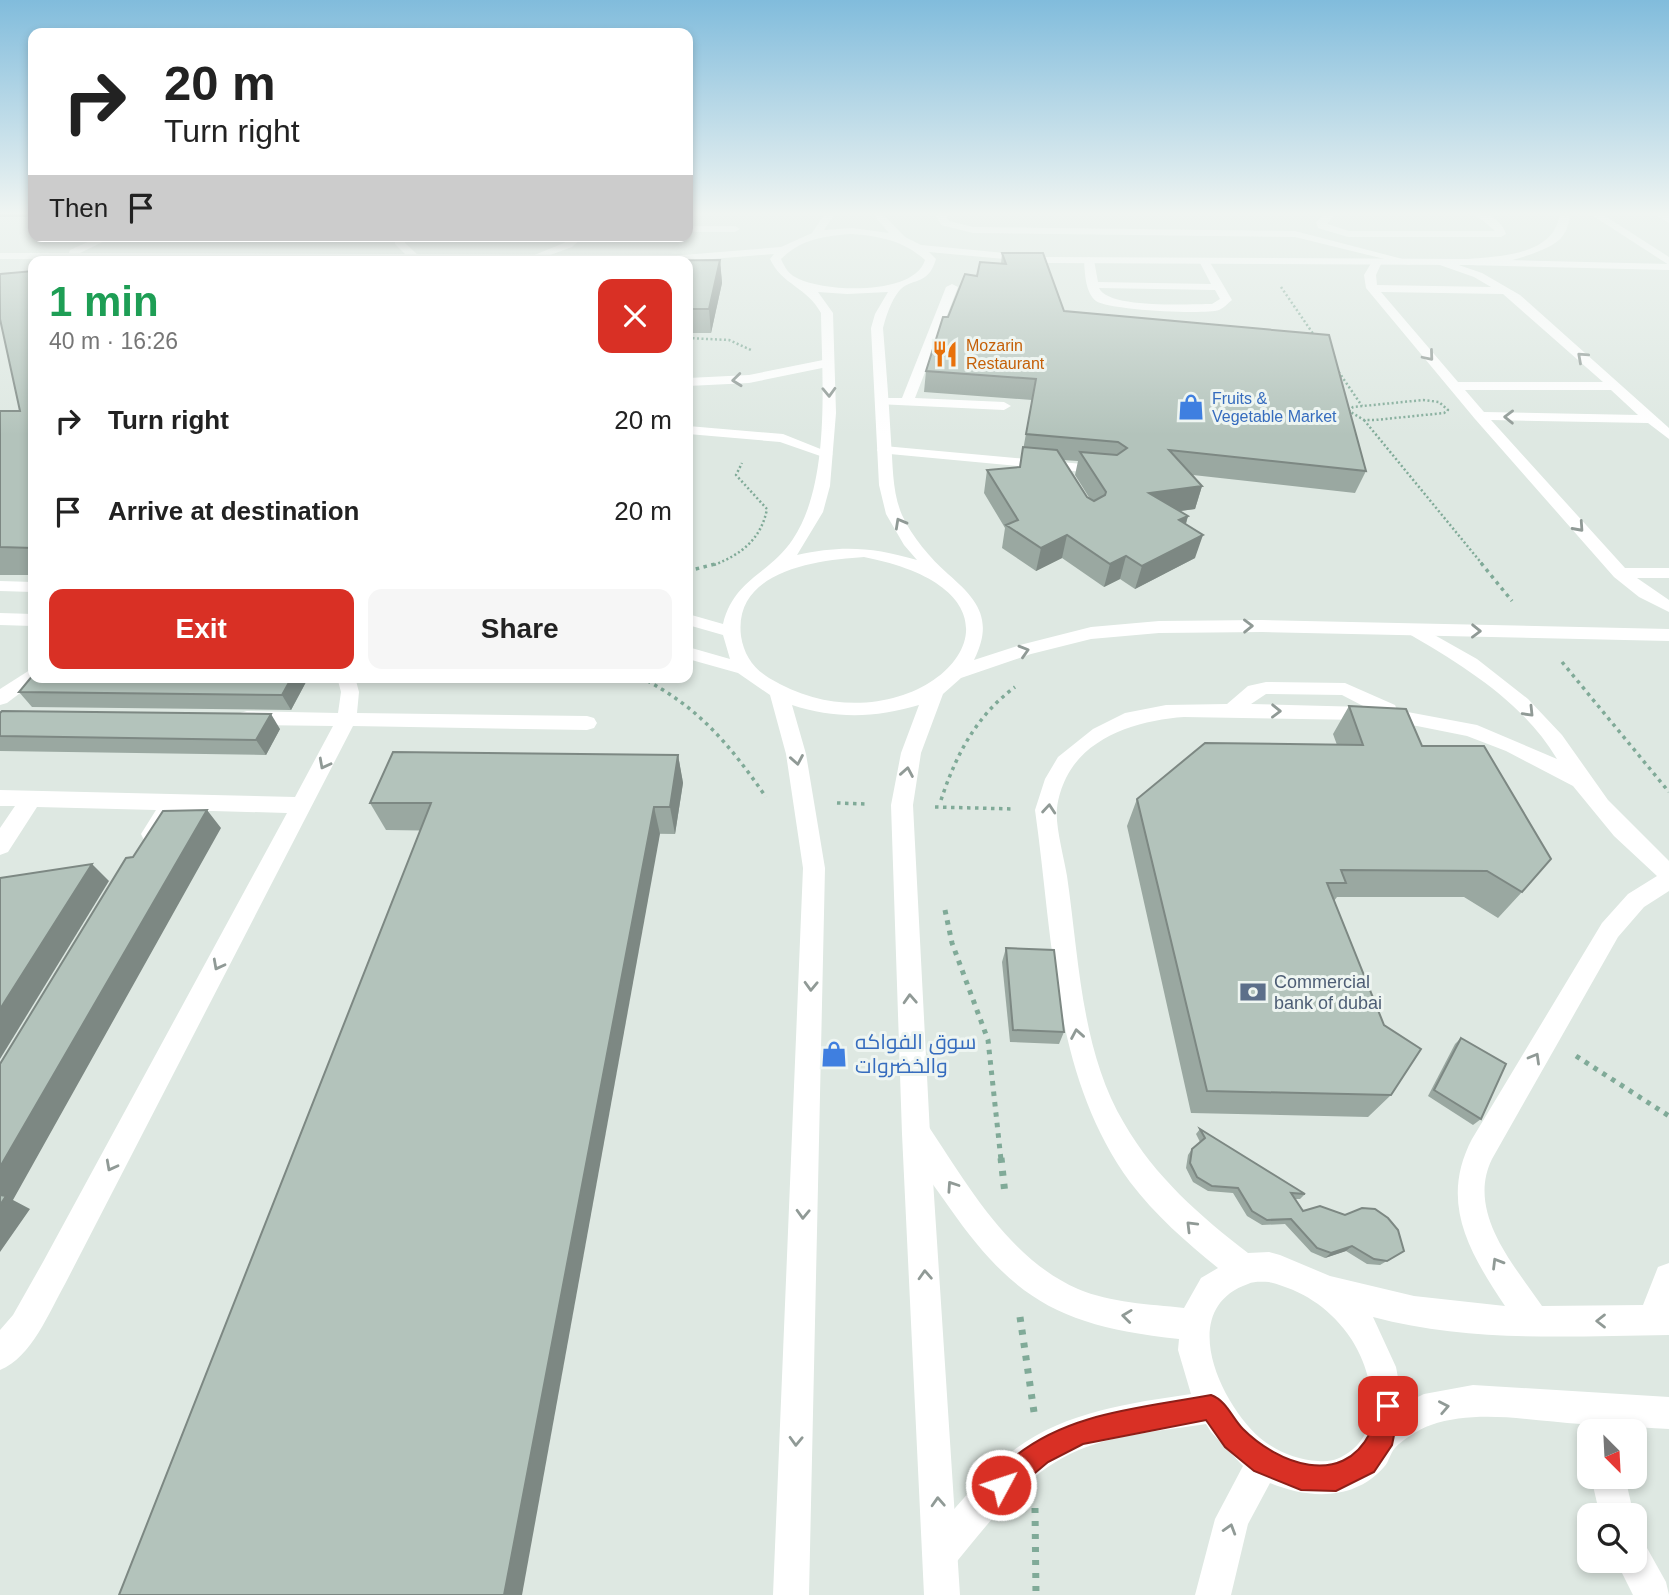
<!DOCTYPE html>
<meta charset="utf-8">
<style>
:root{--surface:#fff;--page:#f6f6f6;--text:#222;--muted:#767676;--accent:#d93025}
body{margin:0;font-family:Arial,Cairo,sans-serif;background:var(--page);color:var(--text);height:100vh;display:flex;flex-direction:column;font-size:26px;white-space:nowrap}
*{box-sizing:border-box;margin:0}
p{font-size:23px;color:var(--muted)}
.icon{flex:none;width:38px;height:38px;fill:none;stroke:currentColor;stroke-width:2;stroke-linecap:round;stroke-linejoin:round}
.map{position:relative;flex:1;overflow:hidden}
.details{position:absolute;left:28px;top:256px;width:665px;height:427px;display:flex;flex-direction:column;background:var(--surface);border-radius:14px;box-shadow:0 4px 10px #0003}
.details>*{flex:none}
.hud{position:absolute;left:28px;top:28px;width:665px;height:214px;border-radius:14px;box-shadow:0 4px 10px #0003;background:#fff;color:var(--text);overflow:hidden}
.needle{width:46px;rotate:156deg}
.fabs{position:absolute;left:1577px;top:1419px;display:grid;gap:14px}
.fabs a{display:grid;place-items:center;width:70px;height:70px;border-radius:14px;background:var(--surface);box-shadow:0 4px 10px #0003;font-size:35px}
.pin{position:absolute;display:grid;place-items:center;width:60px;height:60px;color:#fff;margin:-30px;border-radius:14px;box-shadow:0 4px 10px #0006}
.me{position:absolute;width:77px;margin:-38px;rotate:50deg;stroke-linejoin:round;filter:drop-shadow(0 0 5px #0008)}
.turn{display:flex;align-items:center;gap:24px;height:147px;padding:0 21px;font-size:32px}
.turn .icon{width:91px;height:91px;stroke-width:2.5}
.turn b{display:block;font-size:49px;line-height:60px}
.then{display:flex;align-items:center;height:66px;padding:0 21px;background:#0003;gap:14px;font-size:26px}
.round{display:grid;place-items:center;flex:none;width:74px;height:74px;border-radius:14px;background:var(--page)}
.head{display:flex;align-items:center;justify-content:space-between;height:119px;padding:0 21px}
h1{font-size:42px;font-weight:700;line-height:52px;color:#1e9e55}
.primary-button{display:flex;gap:14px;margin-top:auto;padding:14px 21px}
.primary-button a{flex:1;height:80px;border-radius:14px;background:var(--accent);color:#fff;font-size:28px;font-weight:700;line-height:80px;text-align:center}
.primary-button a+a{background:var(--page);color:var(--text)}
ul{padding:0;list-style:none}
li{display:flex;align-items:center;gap:21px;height:91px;padding:0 21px}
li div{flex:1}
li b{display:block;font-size:26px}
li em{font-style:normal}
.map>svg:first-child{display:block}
</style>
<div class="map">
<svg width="1669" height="1595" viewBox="0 0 1669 1595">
<rect width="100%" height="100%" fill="#dee8e2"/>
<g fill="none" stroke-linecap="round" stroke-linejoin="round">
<!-- path-far3 -->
<g stroke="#80aa98" stroke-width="2.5" stroke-dasharray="2 2.5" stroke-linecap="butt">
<path d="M1281,287l35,51"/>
<path d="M688,338l41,2 22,10"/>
<path d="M1336,368l26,38"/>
<path d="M1423,400l16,2 9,8 -4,3 -69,7h-11l-15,-9 4,-4z"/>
<path d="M1364,420l119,145"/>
<path d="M714,565c28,-11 47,-26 53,-56l-31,-34 6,-12"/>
</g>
<!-- path-far2 -->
<g stroke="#80aa98" stroke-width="3.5" stroke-dasharray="3.5 4.5" stroke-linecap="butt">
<path d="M1481,563l31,38"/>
<path d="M688,571l31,-8"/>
<path d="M1562,662l107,130"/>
<path d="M640,677c59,30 89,67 126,120"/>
<path d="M941,800c15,-45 35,-84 74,-113"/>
<path d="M837,803l30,1"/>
<path d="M935,807l79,2"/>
</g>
<!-- path-far1 -->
<g stroke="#80aa98" stroke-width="5" stroke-dasharray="4.5 6" stroke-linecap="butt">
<path d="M945,910l7,33 36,97 13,120"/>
<path d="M1576,1056l93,60"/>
</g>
<!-- path -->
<g stroke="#80aa98" stroke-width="7" stroke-dasharray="5 8" stroke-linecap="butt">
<path d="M1001,1158l4,36"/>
<path d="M1020,1317l14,95"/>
<path d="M1035,1508l1,87"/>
</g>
<!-- lane -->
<g fill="#fff" fill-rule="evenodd">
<path d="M940,212h11l-5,5 3,4 24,6 322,4 119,31 -5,3 -114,-28 -322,-4 -32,-8 -5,-9z"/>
<path d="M1326,212h11l-10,12 22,7h146l-22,-19c13,0 29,8 33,22l-5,3h-153l-30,-9 -2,-6z"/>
<path d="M688,226h47l5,3 -5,3h-47z"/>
<path d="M395,236h10v7l13,12v4h-8l-15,-15z"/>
<path d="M572,236h12l-12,11 -38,14 -7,-3 37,-15z"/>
<path d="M1089,257l5,3 4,22 113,2 -12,-23 9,-2 24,41c-4,3 -8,8 -13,10 -15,5 -111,0 -123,-9 -11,-9 -11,-28 -12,-41zM1099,288l116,2 5,9 -8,5c-22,0 -104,5 -113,-16z"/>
<path d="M1441,259l41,14 38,22 149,133v11l-21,-16 -157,-3 134,148h44v10h-32l32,22v12l-30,-15 -25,-20 -139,-158 -109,-131 -2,-13 9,-15 4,-1 5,3 -6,13 1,10 114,2 -17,-10 -37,-13 -1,-2zM1381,292l122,2 100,88h-145zM1465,390h146l27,25 -154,-3z"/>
<path d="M952,284l6,3 -43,111 89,4 7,4 -7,4 -127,-6v-6h25l44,-111z"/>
<path d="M828,359l6,4 -2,3 -83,17 -61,3v-8l61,-3z"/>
<path d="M688,426l95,8 50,20 -7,4 -46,-16 -92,-8z"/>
<path d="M884,446l221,20 7,4 -7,4 -226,-21 -2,-3 2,-3z"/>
<path d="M1415,624l62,35 51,40 34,36 46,65 61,61v30l-25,16 -26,30 -126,222c-26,53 22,106 50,147l101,-1 15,-38 11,-4v72c-100,1 -198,8 -296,-18l23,50 7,37 21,-10 49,-9 196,12v32l-54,-3v6h-26v12l-8,-20c-48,-3 -104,-15 -150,1 -10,3 -29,15 -36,23 -5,5 -6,14 -11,19 -30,34 -75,32 -114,16l-22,41 -17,71h-36l20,-76 28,-53 -32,-34 -5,-8c-44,7 -95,10 -136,30 -49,24 -82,70 -116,111l-13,5 -13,-5 -5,-13 5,-13c27,-30 53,-64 86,-89 50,-38 116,-47 177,-56l-13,-44 1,-11c-115,-13 -163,-36 -230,-132 -16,-23 -35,-47 -46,-73l4,-10 10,-4 10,4c40,60 82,135 151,165 33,14 71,15 106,19l17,-30 17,-10c-32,-26 -63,-53 -88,-86 -78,-107 -77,-246 -95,-372l10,-31 13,-22 35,-28 32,-16 41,-8 61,-1 21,-18 18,-4 79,1 50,22 2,5 80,15 80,34c-33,-56 -93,-93 -148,-125l-3,-4 3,-4zM1266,694l76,1 23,12 -114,-3zM1184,717l179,3 54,6 50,10 39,15 67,35 41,50 43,40 -29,18 -26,29 -130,216c-33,63 -3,113 33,167l-91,-10 -84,-20 -50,-21 -11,-3 -21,1c-48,-37 -93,-76 -124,-130 -43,-72 -45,-165 -57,-247 -3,-19 -12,-50 -10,-68 1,-10 5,-22 9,-30 21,-43 75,-58 118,-61zM1269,1282c32,8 58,24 78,51 23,30 39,90 5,117 -12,9 -19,12 -34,11 -21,-1 -42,-10 -58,-23 -40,-35 -84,-129 -12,-154 6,-3 15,-2 21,-2z"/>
<path d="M33,668v9l7,1 -33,25 -7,2v-16z"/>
<path d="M337,677h18l4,15 -2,21 230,3 7,2 3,5 -3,5 -7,2 -234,-4 -288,558c-16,28 -33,73 -65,86v-40l13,-15 30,-53 244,-449 -109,-3 -18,30 -8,2 -8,-2 -3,-6 15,-24 -119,-3 -29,45 -8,3v-27l15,-22h-15v-16l295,7 38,-71 -86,-1 -7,-2 -3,-5 3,-5 7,-2 91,2 3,-21z"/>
<path d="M1591,1477h34l9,39h-34z"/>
<path d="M1634,1543l13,5 19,34 3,13h-36l-17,-34h18z"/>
</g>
<!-- street -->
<g fill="#fff" fill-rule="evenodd">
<path d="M826,212h10l-12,18 28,-2 37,5 -18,-21h10l24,25 16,8 125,12 422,2 201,5v6l-201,-5 -422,-2 -117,-11 7,7c-8,28 -25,18 -37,32 -8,10 -13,25 -16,37 3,38 6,75 8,113 2,24 1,51 11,74 10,22 28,43 46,59 30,26 46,46 26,86l46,-15 71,-18 68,-6 103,-1 407,9v12l-407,-9 -103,1 -68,6 -60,15 -70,24 -18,16 -22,59 -8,52 17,329 30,461h-36l-22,-461 -11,-329 10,-52 18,-48c-43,13 -84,14 -127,0l14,49 19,114 -16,727h-36l30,-727 -17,-114 -16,-59 -32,-22 -50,-14v-12l42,12 -7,-24 -35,-10v-11l35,10c11,-45 47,-50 70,-85 38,-57 29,-159 28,-226 -14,-26 -39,-28 -51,-54l4,-5 -86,7 -688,-2v-6h69l1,-3 31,-14h14l-35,17 603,2 98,-8 31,-14zM852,234c28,2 52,7 73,26 -11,36 -99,32 -126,19 -10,-4 -14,-11 -18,-20 20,-20 43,-23 71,-25zM818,292l29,2 41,-2 -13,22 -4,14 8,157 7,29 18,31 13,15c-44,-13 -76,-15 -120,-5l26,-43 7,-26 6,-73 -3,-100zM864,557c214,42 47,208 -95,121 -16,-10 -25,-23 -28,-42 -8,-66 77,-76 123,-79z"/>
<path d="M0,581l33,1v10l-33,-1z"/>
<path d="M0,613l33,1v12l-33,-1z"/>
</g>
<!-- secondary -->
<g fill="#fff" fill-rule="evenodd">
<path d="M1560,212h10c-1,10 -2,18 -9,26 -12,15 -83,35 -98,24l5,-3c34,-3 88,-4 92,-47z"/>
<path d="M1587,212h12l70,45v8z"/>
<path d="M1650,212h12l7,4v7z"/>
</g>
</g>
<!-- wall -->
<g fill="#9aa8a1" fill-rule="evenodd">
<rect x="0" y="212" width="33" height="5"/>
<path d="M1002,253l62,58 302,160 -11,22 -162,-18 9,11 -7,23 -15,2 8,5 -2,8 9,34 -60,31 -15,-10 -16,8 -42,-29 -26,13 -34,-23 3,-20 -21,-35 3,-23 33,-3 12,-67 -108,-8 2,-21 22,-54 29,-41 24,-12zM1063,460l15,1 -3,14 15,24 -3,-2z"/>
<path d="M720,260l2,23 -11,50h-23v-72z"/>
<path d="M33,271v304h-33v-164h20z"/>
<path d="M306,682l-15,28 -259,-3 -13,-15z"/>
<path d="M1349,706l73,40 100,146 -24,26 -34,-21h-127l-3,4 57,194 -23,22 -177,-4 -64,-287 10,-27 200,-54 -4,-11z"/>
<path d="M0,713l280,16 -14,26 -266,-4z"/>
<path d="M678,755l5,28 -8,51 -289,-4 -16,-27z"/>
<path d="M1006,948l58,84 -5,12 -49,-2 -8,-80z"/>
<path d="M1461,1038l20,81 -8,6 -45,-29 27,-52z"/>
<path d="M1200,1129l105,65 -5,5h-5l8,12 101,40 -24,14 -13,-1 -21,-13 -21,7 -14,-6 -26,-28 -23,1 -15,-9 -14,-23 -25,-2 -15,-9 -7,-14 2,-13 4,-6 8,-7 -4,-8z"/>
</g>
<!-- shaded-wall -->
<g fill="#7d8883">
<path d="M720,260l2,23 -11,50 -2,-24z"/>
<path d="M1202,486l-7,23 -52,7 6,-23z"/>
<path d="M1188,516l-7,23 -2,-19z"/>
<path d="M1067,535l-5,23 -26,13 5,-23z"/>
<path d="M1203,535l-8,23 -60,31 7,-23z"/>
<path d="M1126,556l-6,23 -16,8 6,-23z"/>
<path d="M292,677h12l2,5 -15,28 -9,-15z"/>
<path d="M271,714l9,15 -14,26 -10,-15z"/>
<path d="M678,755l5,28 -8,51 -5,-27z"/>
<path d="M654,807l6,27 -138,761h-18z"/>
<path d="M207,810l14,18 -208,372 17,9 -30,43v-85z"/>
<path d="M92,864l17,17 -109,178v-50z"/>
<path d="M1352,1246l-6,5 -21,7 6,-5z"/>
</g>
<!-- building -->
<g fill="#b3c3bb" stroke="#7d8883" stroke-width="2">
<path d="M1002,253h41l21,58 265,24 37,136 -197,-21 33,36 -53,7 39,23 -9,4 24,15 -61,31 -16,-10 -16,8 -43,-29 -26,13 -35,-23 12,-5 -31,-50 33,-3 3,-20 34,3 30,47 7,4 11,-6 1,-3 -26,-40 37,3 10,-7 -9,-6 -92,-8 10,-55 -110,-8 17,-54h5l17,-43 12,2 3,-14 26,2z"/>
<path d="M285,258l54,1 -2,2h-54z"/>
<path d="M720,260l-11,49h-21v-48h-75z"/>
<path d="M33,271v277l-33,-1v-136h20l-20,-92v-45z"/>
<path d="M33,675v2h259l-10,18 -263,-3z"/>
<path d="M1349,706l57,3 16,37h62l67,113 -29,33 -35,-21 -146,-1 5,13h-19l57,142 37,24 -30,46 -184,-4 -70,-292 68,-56 158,2z"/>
<path d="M2,711l269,3 -15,26 -256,-4v-23z"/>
<path d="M393,752l285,3 -8,52h-16l-150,788h-385l312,-792h-61z"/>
<path d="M207,810l-207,357v-103l126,-206 7,-1 30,-46z"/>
<path d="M92,864l-92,145v-131z"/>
<path d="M1006,948l48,2 10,82 -51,-2z"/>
<path d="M1461,1038l45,26 -25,55 -47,-29z"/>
<path d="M1200,1129l105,65 -14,-1 12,18 17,-5 25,9 17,-7 13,1 13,9 10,12 6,21 -17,10 -13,-2 -22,-13 -21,7 -14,-5 -26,-29 -24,1 -15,-9 -14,-23 -26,-2 -15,-9 -7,-14 2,-14 13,-11z"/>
<path d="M0,1195l6,1 -6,9z"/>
</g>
<!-- one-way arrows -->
<defs><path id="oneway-chevron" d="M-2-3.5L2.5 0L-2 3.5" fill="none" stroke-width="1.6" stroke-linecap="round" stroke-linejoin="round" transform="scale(1.75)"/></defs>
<g stroke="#909a96">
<use href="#oneway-chevron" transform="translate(1429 356) rotate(50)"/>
<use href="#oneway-chevron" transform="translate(1582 357) rotate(-138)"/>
<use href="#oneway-chevron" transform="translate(737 380) rotate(174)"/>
<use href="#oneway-chevron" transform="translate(829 392) rotate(88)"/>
<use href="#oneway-chevron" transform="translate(1509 417) rotate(-179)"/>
<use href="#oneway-chevron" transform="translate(900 523) rotate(-119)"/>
<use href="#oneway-chevron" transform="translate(1579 527) rotate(48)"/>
<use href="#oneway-chevron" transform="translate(1248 626) rotate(-1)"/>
<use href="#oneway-chevron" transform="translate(1476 631) rotate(1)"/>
<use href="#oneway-chevron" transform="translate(1024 651) rotate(-17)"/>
<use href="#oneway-chevron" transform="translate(1276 711) rotate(1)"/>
<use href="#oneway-chevron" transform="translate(1529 712) rotate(46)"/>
<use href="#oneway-chevron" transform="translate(797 760) rotate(80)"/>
<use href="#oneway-chevron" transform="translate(324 764) rotate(118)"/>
<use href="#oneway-chevron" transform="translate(907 772) rotate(-80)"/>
<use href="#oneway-chevron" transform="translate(1049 809) rotate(-85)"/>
<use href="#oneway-chevron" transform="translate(218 965) rotate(118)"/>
<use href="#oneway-chevron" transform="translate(811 986) rotate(92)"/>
<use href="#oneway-chevron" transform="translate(910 999) rotate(-93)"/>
<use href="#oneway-chevron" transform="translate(1077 1034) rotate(-100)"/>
<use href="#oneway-chevron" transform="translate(1535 1058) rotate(-60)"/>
<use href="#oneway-chevron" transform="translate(111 1166) rotate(118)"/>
<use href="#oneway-chevron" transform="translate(952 1186) rotate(-124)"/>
<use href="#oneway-chevron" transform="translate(803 1214) rotate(92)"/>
<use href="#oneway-chevron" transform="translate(1191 1226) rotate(-135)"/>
<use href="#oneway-chevron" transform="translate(1497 1263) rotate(-121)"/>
<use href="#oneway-chevron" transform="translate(925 1275) rotate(-93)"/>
<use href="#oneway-chevron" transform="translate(1127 1316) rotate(-173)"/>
<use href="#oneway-chevron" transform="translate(1601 1321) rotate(180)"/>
<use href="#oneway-chevron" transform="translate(1444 1407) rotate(-11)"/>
<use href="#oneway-chevron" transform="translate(796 1441) rotate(92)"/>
<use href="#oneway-chevron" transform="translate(938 1502) rotate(-93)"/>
<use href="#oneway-chevron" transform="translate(1230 1529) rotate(-73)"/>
</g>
<!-- sky -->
<linearGradient id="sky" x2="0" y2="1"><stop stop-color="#81bcdc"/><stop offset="0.49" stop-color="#f0f5f2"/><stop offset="1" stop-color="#f0f5f2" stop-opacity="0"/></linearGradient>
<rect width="1669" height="435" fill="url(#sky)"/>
<!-- route -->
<path fill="#d93025" stroke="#8d1f18" stroke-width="2" d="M1388,1393l9,4 3,9 -8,39 -18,27 -38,19 -35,-1 -47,-19 -29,-24 -19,-27 -123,24 -35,18 -38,32 -9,4 -9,-4 -4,-9c5,-13 15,-19 25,-27 55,-46 130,-50 198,-63 16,6 21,23 32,34 35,35 99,59 127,4 6,-10 4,-25 9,-36z"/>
<!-- icons -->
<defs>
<g id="restaurant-bare" transform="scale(2.1)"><path d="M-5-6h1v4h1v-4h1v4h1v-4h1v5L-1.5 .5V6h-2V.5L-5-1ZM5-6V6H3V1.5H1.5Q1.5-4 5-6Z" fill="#e8710a" stroke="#eef5f1" stroke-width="2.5" paint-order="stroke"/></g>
<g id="shop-bare" transform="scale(2.1)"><path d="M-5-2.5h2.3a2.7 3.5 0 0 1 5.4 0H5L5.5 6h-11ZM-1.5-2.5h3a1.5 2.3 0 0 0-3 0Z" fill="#3f7fe0" stroke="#eef5f1" stroke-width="2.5" paint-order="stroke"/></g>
<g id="bank-bare" transform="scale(2.1)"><path d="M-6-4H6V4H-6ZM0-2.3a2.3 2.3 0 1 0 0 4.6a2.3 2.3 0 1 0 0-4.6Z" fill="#5c6f8a" stroke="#eef5f1" stroke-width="2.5" paint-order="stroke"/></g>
</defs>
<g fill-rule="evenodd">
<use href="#restaurant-bare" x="945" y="354"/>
<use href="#shop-bare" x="1191" y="407"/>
<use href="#bank-bare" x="1253" y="992"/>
<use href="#shop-bare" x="834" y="1054"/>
</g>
<g text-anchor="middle" stroke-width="6" stroke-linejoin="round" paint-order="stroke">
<!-- far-food labels -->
<g font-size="16" fill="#c56008" stroke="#eef5f1" text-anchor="start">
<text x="966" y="351">Mozarin<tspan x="966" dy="18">Restaurant</tspan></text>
</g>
<!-- far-shop labels -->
<g font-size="16" fill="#366cbe" stroke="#eef5f1" text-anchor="start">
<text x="1212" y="404">Fruits &amp;<tspan x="1212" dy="18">Vegetable Market</tspan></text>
</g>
<!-- service labels -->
<g font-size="18" fill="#4e5e75" stroke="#eef5f1" text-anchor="start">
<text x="1274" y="988">Commercial<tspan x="1274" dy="21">bank of dubai</tspan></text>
</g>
<!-- near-shop labels -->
<g font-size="21" fill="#366cbe" stroke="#eef5f1" text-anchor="start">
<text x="855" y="1049">سوق الفواكه<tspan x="855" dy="24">والخضروات</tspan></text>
</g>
</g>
</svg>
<div class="fabs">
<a><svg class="needle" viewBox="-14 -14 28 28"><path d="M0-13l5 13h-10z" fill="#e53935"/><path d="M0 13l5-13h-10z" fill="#767676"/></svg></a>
<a><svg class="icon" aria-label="search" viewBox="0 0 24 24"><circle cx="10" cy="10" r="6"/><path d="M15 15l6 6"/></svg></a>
</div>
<div class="pin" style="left:1388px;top:1406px;background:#d93025"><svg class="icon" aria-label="arrive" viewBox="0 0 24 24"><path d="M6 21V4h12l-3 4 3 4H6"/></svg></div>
<svg class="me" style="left:1001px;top:1485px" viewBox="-20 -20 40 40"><circle r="17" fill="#d93025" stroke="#fff" stroke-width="3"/><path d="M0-11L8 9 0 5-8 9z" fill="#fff"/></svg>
<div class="hud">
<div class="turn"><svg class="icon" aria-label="right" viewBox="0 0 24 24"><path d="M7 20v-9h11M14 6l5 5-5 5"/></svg><div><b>20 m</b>Turn right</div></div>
<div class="then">Then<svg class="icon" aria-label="arrive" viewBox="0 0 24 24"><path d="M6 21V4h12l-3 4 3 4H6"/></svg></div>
</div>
<section class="details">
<div class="head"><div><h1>1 min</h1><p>40 m · 16:26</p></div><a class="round" style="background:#d93025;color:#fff"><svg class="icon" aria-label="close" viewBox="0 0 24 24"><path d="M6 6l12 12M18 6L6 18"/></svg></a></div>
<ul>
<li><svg class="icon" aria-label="right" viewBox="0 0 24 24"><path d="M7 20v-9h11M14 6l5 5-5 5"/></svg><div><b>Turn right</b></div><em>20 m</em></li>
<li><svg class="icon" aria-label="arrive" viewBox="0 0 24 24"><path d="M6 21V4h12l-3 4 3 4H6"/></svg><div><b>Arrive at destination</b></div><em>20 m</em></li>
</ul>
<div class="primary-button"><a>Exit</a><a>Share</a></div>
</section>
</div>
